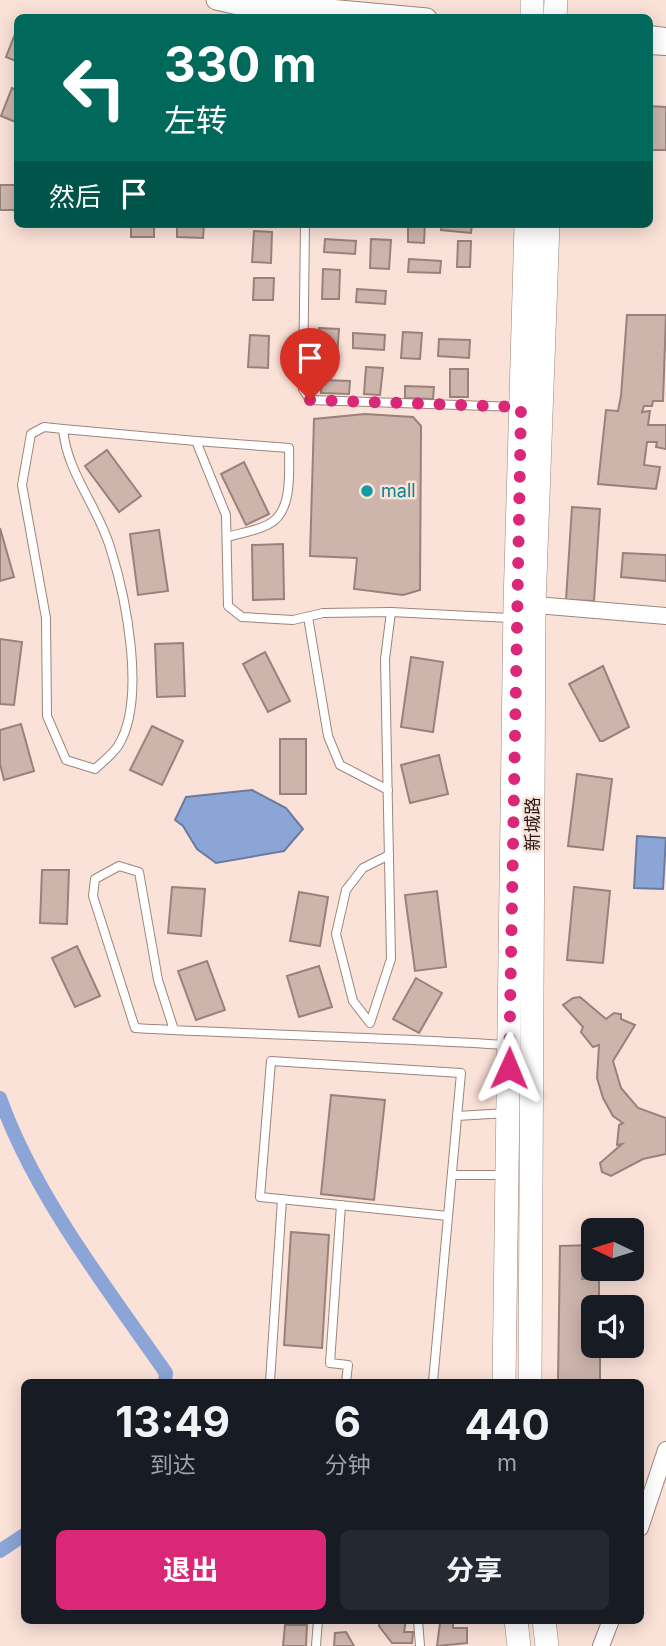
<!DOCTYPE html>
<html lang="zh">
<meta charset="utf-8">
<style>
:root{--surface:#171b24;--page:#242831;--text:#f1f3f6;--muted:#9ea1a6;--accent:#db2777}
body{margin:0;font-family:Inter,"Noto Sans SC",sans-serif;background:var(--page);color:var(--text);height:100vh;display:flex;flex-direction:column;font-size:26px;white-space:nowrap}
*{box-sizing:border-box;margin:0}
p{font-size:23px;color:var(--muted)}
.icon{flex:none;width:38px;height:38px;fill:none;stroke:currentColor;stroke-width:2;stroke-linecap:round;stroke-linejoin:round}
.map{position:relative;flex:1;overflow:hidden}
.sheet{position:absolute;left:21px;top:1379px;width:623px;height:245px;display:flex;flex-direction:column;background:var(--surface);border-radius:10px;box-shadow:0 4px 18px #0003}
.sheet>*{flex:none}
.guide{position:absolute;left:14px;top:14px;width:639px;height:214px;border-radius:10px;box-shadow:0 4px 18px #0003;background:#00695c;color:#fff;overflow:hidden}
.needle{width:46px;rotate:274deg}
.buttons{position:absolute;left:581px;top:1218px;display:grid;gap:14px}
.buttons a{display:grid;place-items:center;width:63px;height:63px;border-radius:10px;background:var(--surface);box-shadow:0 4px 18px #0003;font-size:35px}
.pin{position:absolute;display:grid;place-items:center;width:60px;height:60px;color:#fff;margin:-72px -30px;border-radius:50% 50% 50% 0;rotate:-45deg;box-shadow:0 0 7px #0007}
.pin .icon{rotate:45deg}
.me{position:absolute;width:77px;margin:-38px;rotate:1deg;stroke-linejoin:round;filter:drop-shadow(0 0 5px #0008)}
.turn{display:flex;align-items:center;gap:24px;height:147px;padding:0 35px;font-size:32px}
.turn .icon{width:91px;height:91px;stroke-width:2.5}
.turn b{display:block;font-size:49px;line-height:60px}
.then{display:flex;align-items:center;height:66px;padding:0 35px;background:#0003;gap:14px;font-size:26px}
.eta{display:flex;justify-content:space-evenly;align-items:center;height:119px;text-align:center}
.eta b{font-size:42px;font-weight:700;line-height:49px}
.button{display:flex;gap:14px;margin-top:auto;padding:14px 35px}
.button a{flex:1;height:80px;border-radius:10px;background:var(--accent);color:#fff;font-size:28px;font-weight:700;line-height:80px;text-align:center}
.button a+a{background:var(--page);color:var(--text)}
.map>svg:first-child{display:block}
</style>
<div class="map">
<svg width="666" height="1646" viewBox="0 0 666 1646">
<rect width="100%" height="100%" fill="#fbe2d8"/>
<!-- water -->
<g fill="#8ba5d6" stroke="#6c7b9d" stroke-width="2">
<path d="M252,790l34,18 17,21 -19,22 -68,12 -19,-14 -14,-23 -8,-6 11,-23z"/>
<path d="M637,836l29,2 -3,51 -29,-1z"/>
</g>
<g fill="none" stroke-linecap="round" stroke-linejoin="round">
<!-- canal -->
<g stroke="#8ba5d6" stroke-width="14">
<path d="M0,1098c35,98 107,190 166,275l-1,9"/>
<path d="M0,1551l24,-16"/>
</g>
</g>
<!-- building -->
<g fill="#cdb5ac" stroke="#988279" stroke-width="2">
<path d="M17,29h1v33l-12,-5z"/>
<path d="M12,88l6,3v32l-17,-7z"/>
<path d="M649,106l17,1v43h-17z"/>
<path d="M0,185h17l1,25h-18z"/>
<rect x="131" y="224" width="23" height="13"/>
<path d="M177,224h27l-1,14 -26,-1z"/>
<path d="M408,224h17l-1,19 -16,-1z"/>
<path d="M442,224h30l-1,9 -30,-3z"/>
<path d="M254,231l18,1 -1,31 -19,-1z"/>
<path d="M325,239l31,2 -1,13 -31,-2z"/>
<path d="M371,239l20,1 -2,29 -19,-1z"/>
<path d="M458,241h13l-1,26h-13z"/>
<path d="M409,259l32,2 -1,12 -32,-1z"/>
<path d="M323,269l17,1 -1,29h-17z"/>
<path d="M254,278h20l-1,22h-20z"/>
<path d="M357,289l29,2 -1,13 -29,-2z"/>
<path d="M627,315h39l-3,86h-10l-1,5h-8l-2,6 8,-1 -2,14h18v24l-10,-2 1,-5h-10l-3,23 16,2 -4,22 -58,-5 8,-74 12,1 3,-15z"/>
<path d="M319,328l20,1 -2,28 -19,-1z"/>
<path d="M403,332l19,1 -2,26 -19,-1z"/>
<path d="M353,333l32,2 -1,15 -31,-2z"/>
<path d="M250,335l19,1 -1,32 -20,-1z"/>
<path d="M439,339l31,1 -1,18 -31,-2z"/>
<path d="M366,367l17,1 -3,27 -16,-1z"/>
<rect x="450" y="369" width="18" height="28"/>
<path d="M322,380l28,1 -1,13 -28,-1z"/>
<path d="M405,386l29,1 -1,12 -28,-1z"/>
<path d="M365,414l48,3 8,9 -1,164 -17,5 -49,-6 3,-31 -47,-2 4,-137z"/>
<path d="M107,450l34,46 -22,16 -34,-46z"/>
<path d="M244,462l25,52 -23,11 -25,-51z"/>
<path d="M572,507l28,2 -6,92 -28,-1z"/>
<path d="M0,528l14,49 -14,4z"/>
<path d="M159,530l9,61 -30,4 -8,-61z"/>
<path d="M283,544l1,55 -31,1 -1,-55z"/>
<path d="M623,553l43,2v26l-45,-4z"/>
<path d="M0,639l22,3 -8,63 -14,-1z"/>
<path d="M183,643l2,53 -28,1 -2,-53z"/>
<path d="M265,652l25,49 -22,11 -25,-48z"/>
<path d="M411,657l32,5 -10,70 -32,-5z"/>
<path d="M603,666l26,61 -26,14h-3l-31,-57z"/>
<path d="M21,724l13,47 -30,9 -4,-16v-34z"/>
<path d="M152,726l31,15 -21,44 -32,-15z"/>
<rect x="280" y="739" width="26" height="55"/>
<path d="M439,755l9,39 -38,9 -9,-38z"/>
<path d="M577,774l35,5 -9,71 -35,-4z"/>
<path d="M42,870h27l-2,54 -27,-1z"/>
<path d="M172,887l33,2 -4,47 -33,-3z"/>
<path d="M574,887l36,4 -7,72 -36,-3z"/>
<path d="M437,891l9,76 -31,4 -10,-76z"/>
<path d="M299,892l29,5 -8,49 -30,-5z"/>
<path d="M77,946l23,50 -25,11 -23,-49z"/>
<path d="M207,961l18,49 -29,10 -18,-49z"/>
<path d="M319,966l13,41 -33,10 -12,-41z"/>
<path d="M416,978l26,15 -23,40 -26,-14z"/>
<path d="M580,997l26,22 8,-6 7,1v5l14,6 -22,36 8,27 17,20 28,10v36l-23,5 -32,17 -9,-4 -2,-9 22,-19 -5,1 2,-20 4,-2 -10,-7 -10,-18 -6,-20 2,-33 -6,2 -12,-15 2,-5 -20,-22 10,-7z"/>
<path d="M331,1095l54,5 -11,100 -53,-6z"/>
<path d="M291,1232l38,3 -7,113 -38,-3z"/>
<path d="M593,1245v19h-7l-4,15 17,-1v29h-6v39h7v35l-42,1 2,-136z"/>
<path d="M380,1620h26l-2,12h9l-1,11h-20l-13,-17z"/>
<path d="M440,1623h13v5h14v15l-30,3z"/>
<path d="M285,1625h22l-1,21h-23z"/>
<path d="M346,1632l8,14h-20l1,-13z"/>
</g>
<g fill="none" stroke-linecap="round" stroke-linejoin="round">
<!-- service casing -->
<g stroke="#9c857d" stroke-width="10">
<g id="service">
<path d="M305,224l-2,165 7,11 207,7"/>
<path d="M63,429c4,44 34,76 47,118 16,50 37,153 8,199 -6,9 -16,16 -23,23l-29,-9 -19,-44 -1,-98 -24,-133 9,-51 13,-7 19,2 133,12 30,74 2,91 14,11 51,3 30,-7 68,-1 121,6"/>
<path d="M196,441l93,7c0,23 4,64 -20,76 -12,7 -29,9 -42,13"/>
<path d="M308,617l20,119 12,29 48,25"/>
<path d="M389,855l-26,13 -17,22 -10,44 17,67 17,22 21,-64 -6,-300 6,-47"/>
<path d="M174,1030l-16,-50 -19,-108 -20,-6 -24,13 -2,17 42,132c124,7 247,9 371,17"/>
<path d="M457,1116l50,-3"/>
<path d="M452,1175h53"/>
<path d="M341,1205l-11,158 18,2 -2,17"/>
<path d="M270,1382l12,-183"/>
<path d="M433,1382c10,-103 19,-206 28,-309l-190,-12 -11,136 188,19"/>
<path d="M418,1620l2,26"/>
<path d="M316,1646l2,-26"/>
</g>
</g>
<!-- minor casing -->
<g stroke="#9c857d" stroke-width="18">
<g id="minor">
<path d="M649,34l17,2"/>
<path d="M649,46l17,1"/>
<path d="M525,604l141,12"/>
<path d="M640,1528l26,-78"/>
<path d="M601,1646l10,-26"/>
</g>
</g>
<!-- tertiary casing -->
<g stroke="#9c857d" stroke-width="21">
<g id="tertiary">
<path d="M216,0l67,15"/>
<path d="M266,0l30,6 131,12"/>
</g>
</g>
<!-- primary casing -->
<g stroke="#9c857d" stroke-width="24">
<g id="primary">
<path d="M532,18v-18"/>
<path d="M555,18l1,-18"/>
<path d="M504,1382l11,-778 11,-380"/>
<path d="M530,1382l4,-777 14,-381"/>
<path d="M516,1620l3,26"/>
<path d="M544,1620l3,26"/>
</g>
</g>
<!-- service -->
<use href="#service" stroke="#fff" stroke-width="8"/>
<!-- minor -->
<use href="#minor" stroke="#fff" stroke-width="16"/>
<!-- tertiary -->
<use href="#tertiary" stroke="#fff" stroke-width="19"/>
<!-- primary -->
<use href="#primary" stroke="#fff" stroke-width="23"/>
</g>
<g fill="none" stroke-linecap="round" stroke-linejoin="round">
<!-- route -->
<path stroke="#db2777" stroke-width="12" stroke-dasharray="0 21.6" d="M310,400l211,7 -12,661"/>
</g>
<!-- markers -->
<circle fill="#0f9aa8" stroke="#fbe2d8" stroke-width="2.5" cx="367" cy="491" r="7"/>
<g text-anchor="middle" stroke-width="5" stroke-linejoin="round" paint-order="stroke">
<!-- culture labels -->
<g font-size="18" fill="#0d838f" stroke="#fbe2d8" text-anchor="start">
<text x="381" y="497">mall</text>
</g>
<!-- street labels -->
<g font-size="18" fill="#231a17" stroke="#fbe2d8">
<text transform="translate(533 824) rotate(-90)" y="6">新城路</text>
</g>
</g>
</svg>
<div class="buttons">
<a><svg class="needle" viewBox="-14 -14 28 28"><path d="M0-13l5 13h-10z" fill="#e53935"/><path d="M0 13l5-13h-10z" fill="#9ea1a6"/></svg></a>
<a><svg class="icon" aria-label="sound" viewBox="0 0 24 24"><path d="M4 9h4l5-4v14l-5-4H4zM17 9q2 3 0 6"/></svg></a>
</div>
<div class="pin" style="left:310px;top:400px;background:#d93025"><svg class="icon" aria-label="arrive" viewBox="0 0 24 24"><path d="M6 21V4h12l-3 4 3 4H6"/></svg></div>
<svg class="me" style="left:509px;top:1068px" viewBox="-20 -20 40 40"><path d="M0-17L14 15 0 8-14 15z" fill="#db2777" stroke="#fff" stroke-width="4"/></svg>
<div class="guide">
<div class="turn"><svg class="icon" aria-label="left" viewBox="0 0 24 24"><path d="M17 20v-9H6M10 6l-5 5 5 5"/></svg><div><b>330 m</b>左转</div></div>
<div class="then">然后<svg class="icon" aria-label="arrive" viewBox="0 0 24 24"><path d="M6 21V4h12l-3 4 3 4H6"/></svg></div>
</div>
<section class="sheet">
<div class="eta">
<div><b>13:49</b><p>到达</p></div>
<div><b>6</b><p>分钟</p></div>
<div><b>440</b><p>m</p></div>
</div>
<div class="button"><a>退出</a><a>分享</a></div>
</section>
</div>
